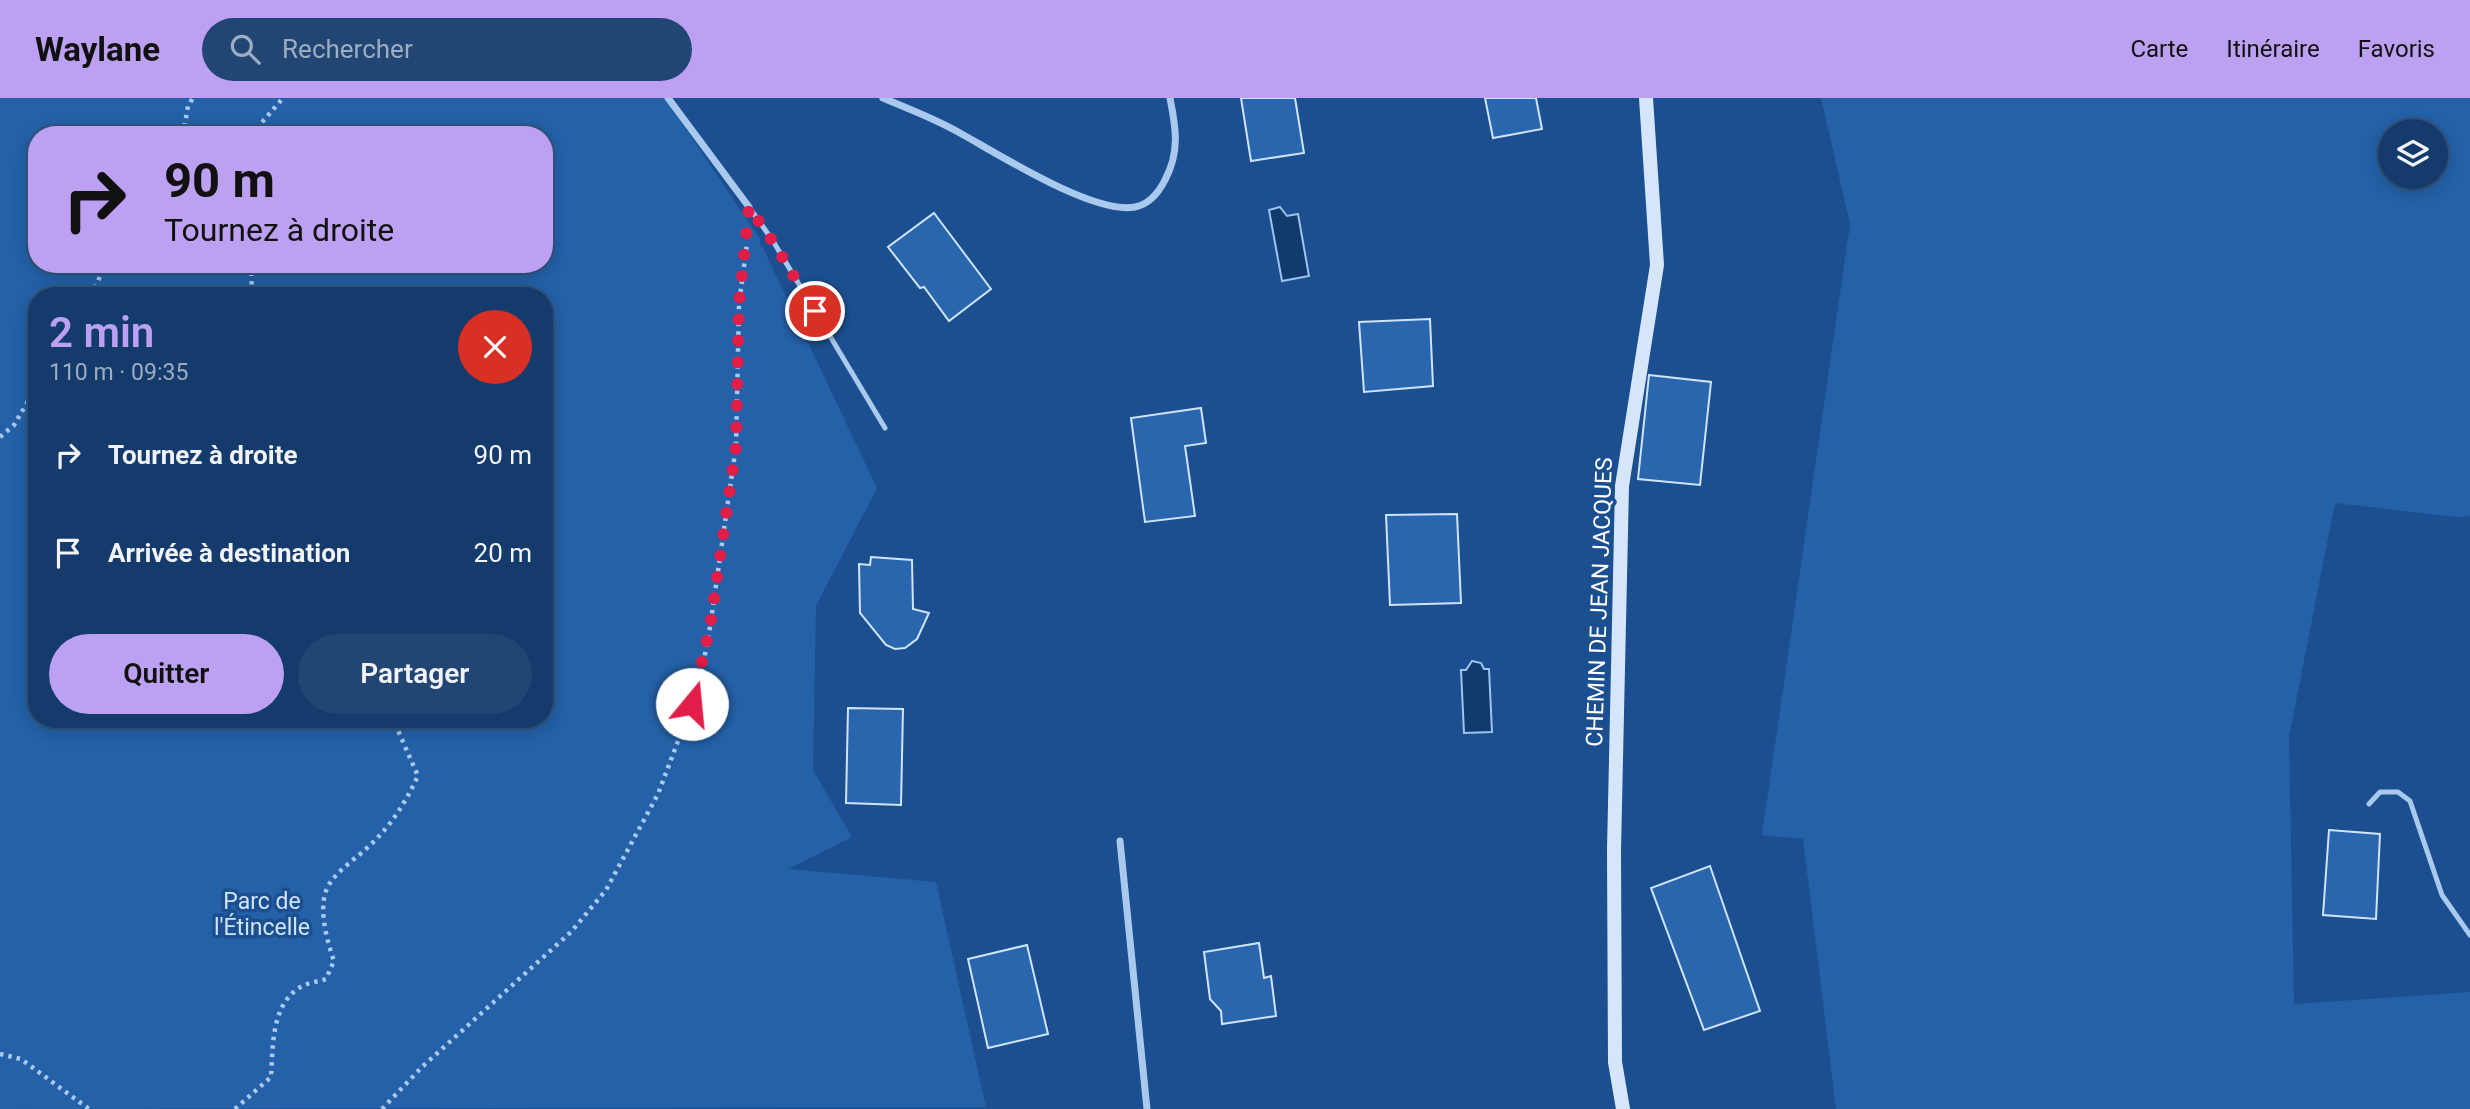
<!DOCTYPE html>
<html lang="fr">
<meta charset="utf-8">
<style>
:root{--surface:#143b6b;--page:#214673;--text:#f1f3f6;--muted:#9dadc1;--line:#33557e;--accent:#bca0f2}
body{margin:0;font-family:Roboto,sans-serif;background:var(--page);color:var(--text);height:100vh;display:flex;flex-direction:column;font-size:26px;white-space:nowrap}
*{box-sizing:border-box;margin:0}
p{font-size:23px;color:var(--muted)}
.icon{flex:none;width:38px;height:38px;fill:none;stroke:currentColor;stroke-width:2;stroke-linecap:round;stroke-linejoin:round}
.map{position:relative;flex:1;overflow:hidden}
.panel{position:absolute;left:28px;top:189px;width:525px;height:441px;display:flex;flex-direction:column;background:var(--surface);border-radius:28px;box-shadow:0 4px 18px #0003,0 0 0 2px var(--line)}
.panel>*{flex:none}
.hud{position:absolute;left:28px;top:28px;width:525px;height:147px;border-radius:28px;box-shadow:0 4px 18px #0003,0 0 0 2px var(--line);background:#bca0f2;color:#111;overflow:hidden}
.tools{position:absolute;left:2378px;top:21px;display:grid;gap:14px}
.tools a{display:grid;place-items:center;width:70px;height:70px;border-radius:50%;background:var(--surface);box-shadow:0 4px 18px #0003,0 0 0 2px var(--line);font-size:35px}
.pin{position:absolute;display:grid;place-items:center;width:60px;height:60px;color:#fff;margin:-30px;border:4px solid #fff;border-radius:50%;box-shadow:0 2px 7px #0007}
.me{position:absolute;width:77px;margin:-38px;rotate:17deg;stroke-linejoin:round;filter:drop-shadow(0 0 5px #0008)}
.turn{display:flex;align-items:center;gap:24px;height:147px;padding:0 21px;font-size:32px}
.turn .icon{width:91px;height:91px;stroke-width:2.5}
.turn b{display:block;font-size:49px;line-height:60px}
.round{display:grid;place-items:center;flex:none;width:74px;height:74px;border-radius:37px;background:var(--page)}
.overview{display:flex;align-items:center;justify-content:space-between;height:119px;padding:0 21px}
h1{font-size:42px;font-weight:600;line-height:52px;color:var(--accent)}
.action{display:flex;gap:14px;margin-top:auto;padding:14px 21px}
.action a{flex:1;height:80px;border-radius:42px;background:var(--accent);color:#111;font-size:28px;font-weight:600;line-height:80px;text-align:center}
.action a+a{background:var(--page);color:var(--text)}
ul{padding:0;list-style:none}
li{display:flex;align-items:center;gap:21px;height:98px;padding:0 21px}
li div{flex:1}
li b{display:block;font-size:26px}
li em{font-style:normal}
header{display:flex;align-items:center;gap:42px;box-sizing:border-box;height:98px;padding:0 35px;background:var(--accent);color:#111}
header strong{font-size:33px}
nav{display:flex;gap:38px;margin-inline-start:auto;font-size:24px}
.search{width:490px;height:63px;background:var(--page);display:flex;align-items:center;gap:18px;box-sizing:border-box;padding:0 24px;border-radius:38px;color:var(--muted);font-size:26px}
.map>svg:first-child{display:block}
</style>
<header>
<strong>Waylane</strong>
<div class="search"><svg class="icon" aria-label="search" viewBox="0 0 24 24"><circle cx="10" cy="10" r="6"/><path d="M15 15l6 6"/></svg>Rechercher</div>
<nav><a>Carte</a><a>Itinéraire</a><a>Favoris</a></nav>
</header>
<div class="map">
<svg width="2470" height="1011" viewBox="0 0 2470 1011">
<rect width="100%" height="100%" fill="#1b4f8f"/>
<!-- green -->
<g fill="#2461a8" fill-rule="evenodd">
<path d="M0,0h665l95,141 1,10 1,-3 115,242 -61,118 -3,164 39,67 -64,32 148,13 50,225 -986,2zM37,37h507v129h-507zM37,198h507v423h-507z"/>
<path d="M1821,0h649v418l-14,1 -121,-14 -46,234 5,267 176,-12v117h-634l-33,-270 -41,-4 88,-611zM2436,33v46h-46v-46z"/>
</g>
<!-- water -->
<g fill="#123a6d" stroke="#9cc4f0" stroke-width="2">
<path d="M1280,109l7,9 11,-2 11,62 -27,5 -13,-71z"/>
<path d="M1472,563l9,2 3,6h5l3,63 -28,1 -3,-63h5z"/>
</g>
<!-- building -->
<g fill="#2a66ad" stroke="#cfe3fa" stroke-width="2">
<path d="M1241,0h54l9,55 -53,8z"/>
<path d="M1485,0h51l6,31 -49,9z"/>
<path d="M934,115l57,76 -42,32 -25,-34 -4,1 -32,-41z"/>
<path d="M1430,221l3,67 -69,6 -5,-70z"/>
<path d="M1649,277l62,7 -11,103 -62,-6z"/>
<path d="M1201,310l5,35 -21,3 10,70 -50,6 -14,-104z"/>
<path d="M1457,416l4,89 -71,2 -4,-90z"/>
<path d="M871,459l41,3 1,49 16,4 -12,26 -12,9 -10,1 -9,-4 -26,-32 -1,-49 11,1z"/>
<path d="M848,610l55,1 -2,96 -55,-2z"/>
<path d="M2329,732l51,4 -4,85 -53,-4z"/>
<path d="M1710,768l50,145 -56,19 -53,-142z"/>
<path d="M1259,845l5,35 7,-2 5,40 -54,8 -1,-13 -11,-12 -6,-47z"/>
<path d="M1027,847l21,89 -60,14 -20,-89z"/>
</g>
<g fill="none" stroke-linecap="round" stroke-linejoin="round">
<!-- path -->
<g stroke="#a9c9ee" stroke-width="4.5" stroke-dasharray="3.5 5" stroke-linecap="butt">
<path d="M183,37l5,-29 5,-8"/>
<path d="M251,37l32,-37"/>
<path d="M251,166l1,32"/>
<path d="M92,198l13,-32"/>
<path d="M0,339l14,-12 23,-39"/>
<path d="M0,956l21,5 68,50"/>
<path d="M235,1011l36,-32c2,-30 0,-71 28,-89 7,-5 18,-6 27,-9l8,-18c-7,-20 -18,-58 -4,-78 9,-14 27,-25 39,-37 22,-20 36,-43 49,-70l-25,-57"/>
<path d="M382,1011l40,-42 149,-135 35,-42 52,-96 34,-90 10,-34 8,-43 26,-181 3,-142 8,-61"/>
</g>
<!-- lane -->
<g stroke="#a9c9ee" stroke-width="5">
<path d="M749,109l24,34 112,187"/>
<path d="M2369,706l11,-12h18l12,9 32,94 28,40"/>
</g>
<!-- street -->
<g stroke="#a9c9ee" stroke-width="7">
<path d="M668,0l81,109"/>
<path d="M883,0c26,11 53,21 77,35 38,21 134,82 175,74 15,-3 24,-15 30,-27 15,-28 11,-52 5,-82"/>
<path d="M1120,743l27,268"/>
</g>
<!-- secondary -->
<path stroke="#d6e6fa" stroke-width="14" d="M1623,1011l-8,-47 -1,-212 8,-364 35,-221 -11,-167"/>
</g>
<g fill="none" stroke-linecap="round" stroke-linejoin="round">
<!-- route -->
<path stroke="#e11d48" stroke-width="12" stroke-dasharray="0 21.6" d="M692,606l18,-77 26,-181 3,-142 10,-97 24,35 42,69"/>
</g>
<g text-anchor="middle" stroke-width="7" stroke-linejoin="round" paint-order="stroke">
<!-- street labels -->
<g font-size="23" fill="#fff" stroke="#1b4f8f">
<text transform="translate(1599 504) rotate(-88)" y="8">CHEMIN DE JEAN JACQUES</text>
</g>
<!-- park labels -->
<g font-size="23" fill="#cfe3fa" stroke="#1b4f8f">
<text x="262" y="811">Parc de<tspan x="262" dy="26">l'Étincelle</tspan></text>
</g>
</g>
</svg>
<div class="tools">
<a><svg class="icon" aria-label="layers" viewBox="0 0 24 24"><path d="M12 4l9 5-9 5-9-5zM3 14l9 5 9-5"/></svg></a>
</div>
<div class="pin" style="left:815px;top:213px;background:#d93025"><svg class="icon" aria-label="arrive" viewBox="0 0 24 24"><path d="M6 21V4h12l-3 4 3 4H6"/></svg></div>
<svg class="me" style="left:692px;top:606px" viewBox="-20 -20 40 40"><circle r="19" fill="#fff"/><path d="M0-13L10 11 0 6-10 11z" fill="#e11d48"/></svg>
<div class="hud">
<div class="turn"><svg class="icon" aria-label="right" viewBox="0 0 24 24"><path d="M7 20v-9h11M14 6l5 5-5 5"/></svg><div><b>90 m</b>Tournez à droite</div></div>
</div>
<section class="panel">
<div class="overview"><div><h1>2 min</h1><p>110 m · 09:35</p></div><a class="round" style="background:#d93025;color:#fff"><svg class="icon" aria-label="close" viewBox="0 0 24 24"><path d="M6 6l12 12M18 6L6 18"/></svg></a></div>
<ul>
<li><svg class="icon" aria-label="right" viewBox="0 0 24 24"><path d="M7 20v-9h11M14 6l5 5-5 5"/></svg><div><b>Tournez à droite</b></div><em>90 m</em></li>
<li><svg class="icon" aria-label="arrive" viewBox="0 0 24 24"><path d="M6 21V4h12l-3 4 3 4H6"/></svg><div><b>Arrivée à destination</b></div><em>20 m</em></li>
</ul>
<div class="action"><a>Quitter</a><a>Partager</a></div>
</section>
</div>
